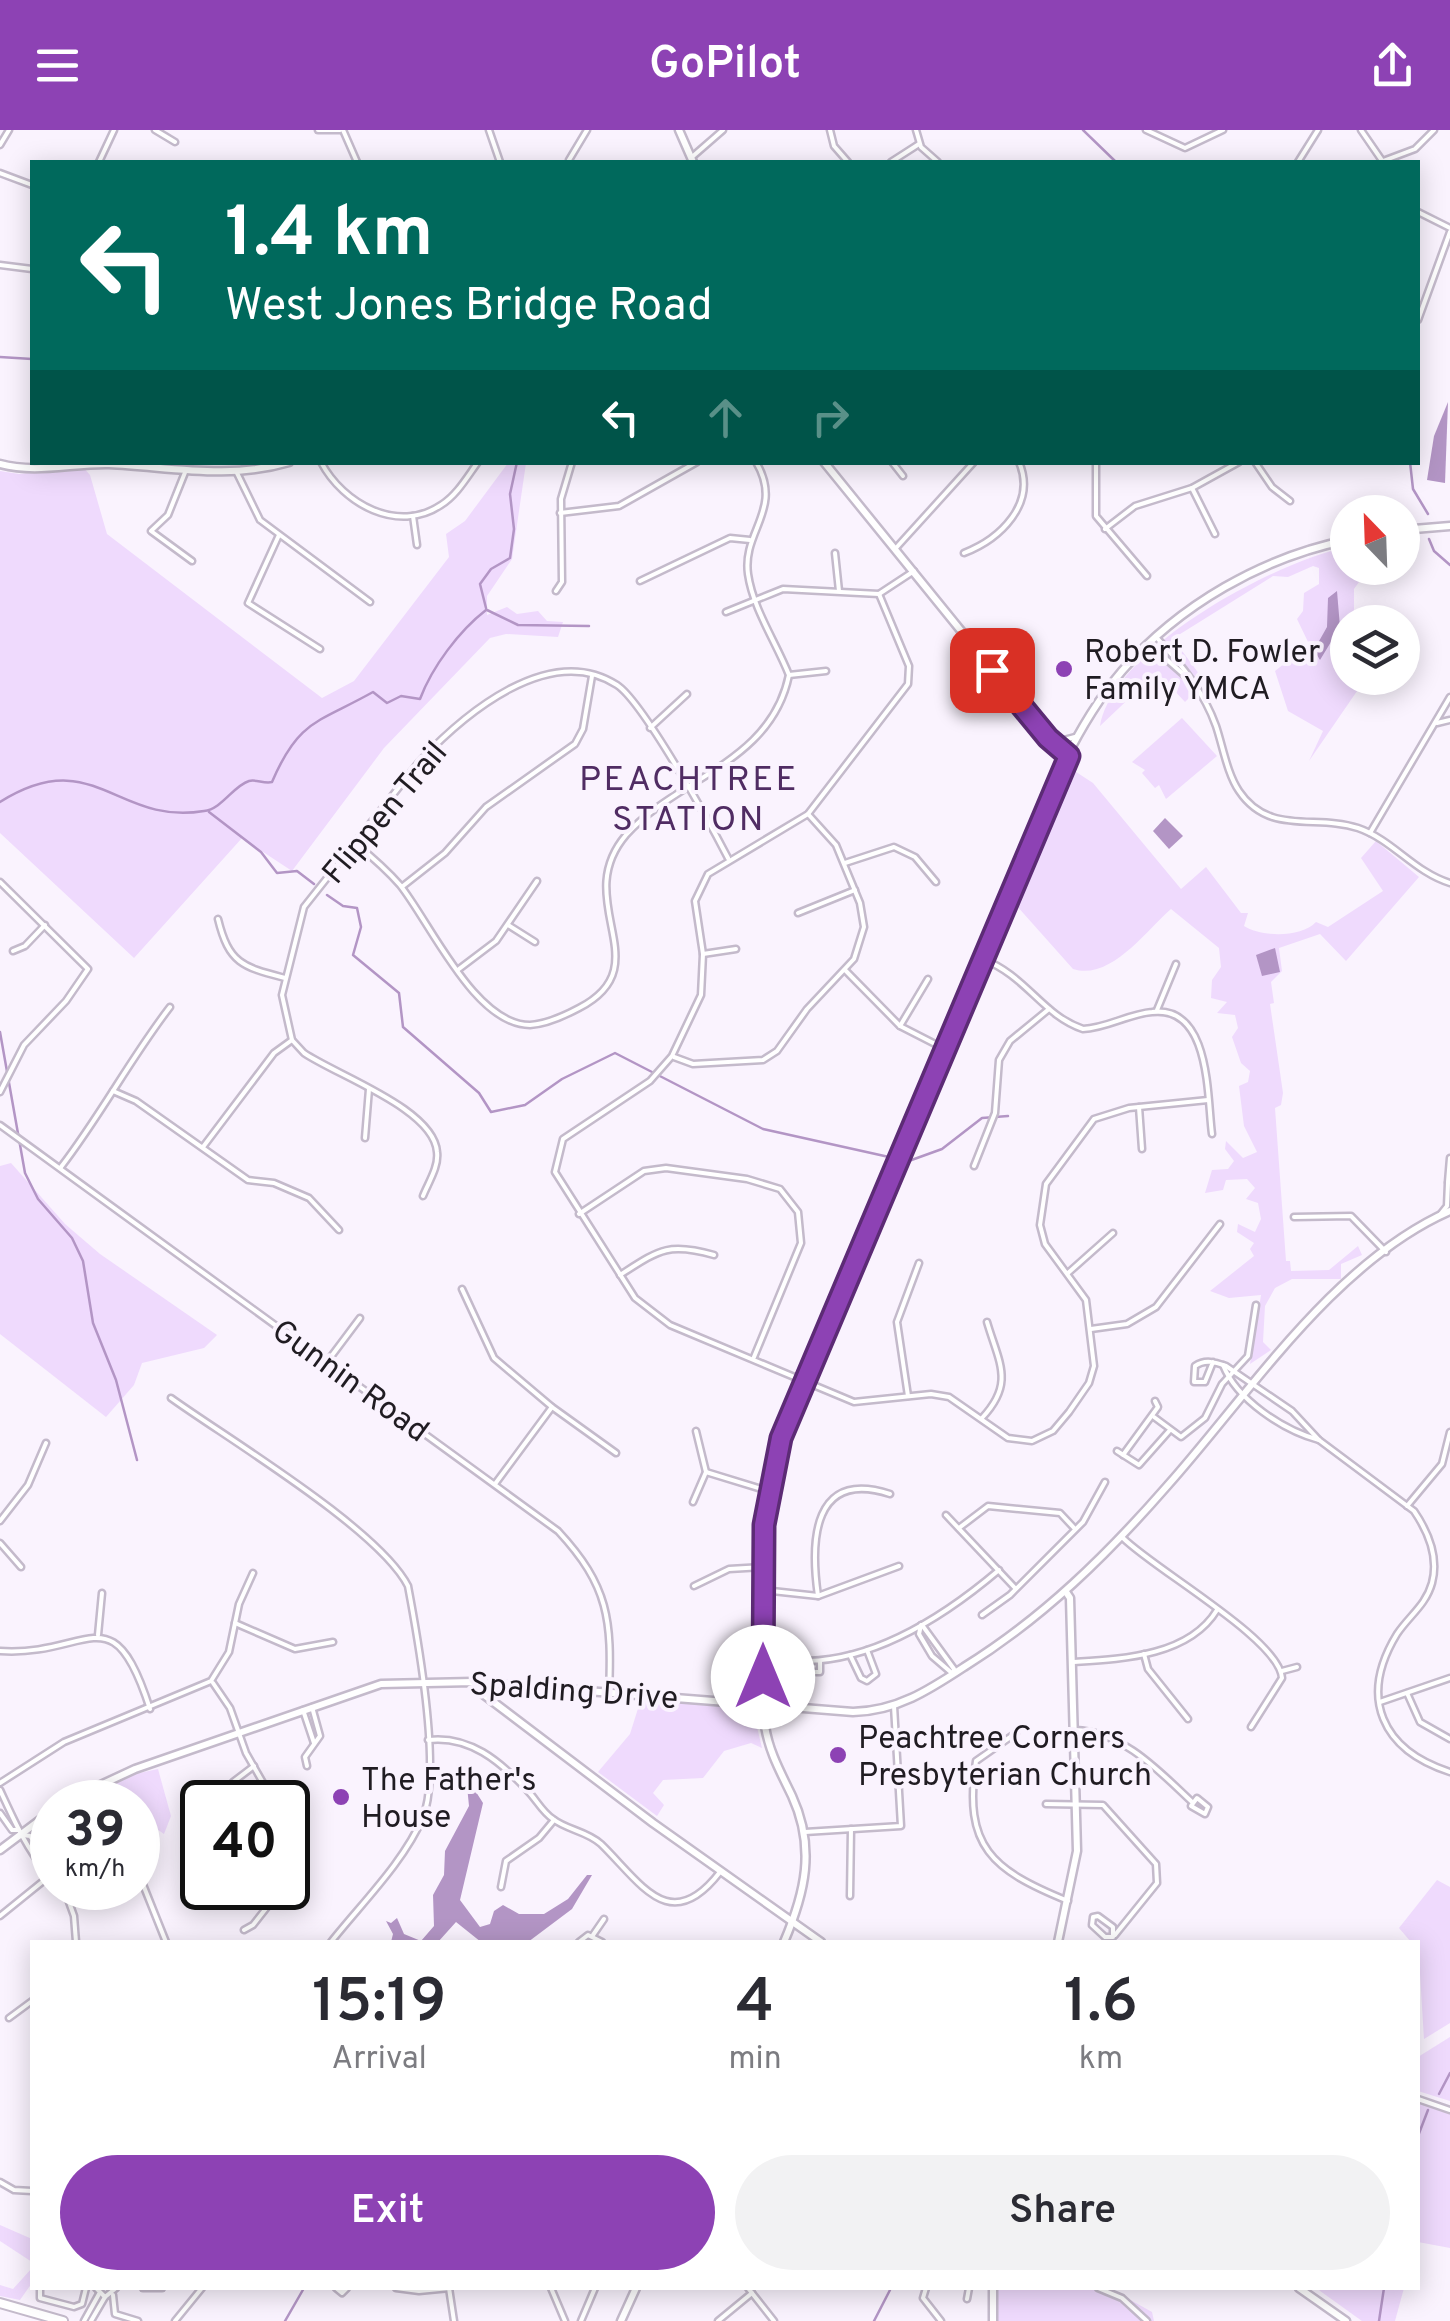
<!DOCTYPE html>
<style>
:root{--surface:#fff;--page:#f2f2f3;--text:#2b2b33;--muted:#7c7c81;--accent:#8d42b4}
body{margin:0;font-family:Overpass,sans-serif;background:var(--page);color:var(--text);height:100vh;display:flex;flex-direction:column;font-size:38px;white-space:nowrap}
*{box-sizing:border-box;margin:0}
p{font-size:32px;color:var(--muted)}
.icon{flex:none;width:55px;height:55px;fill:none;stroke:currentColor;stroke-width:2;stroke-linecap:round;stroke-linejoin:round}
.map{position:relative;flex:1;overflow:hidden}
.drawer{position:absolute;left:30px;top:1810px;width:1390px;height:350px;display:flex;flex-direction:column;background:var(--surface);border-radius:0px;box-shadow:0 5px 25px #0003}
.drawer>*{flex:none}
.hud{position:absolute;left:30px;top:30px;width:1390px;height:305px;border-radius:0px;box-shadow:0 5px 25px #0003;background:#00695c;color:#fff;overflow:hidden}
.needle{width:65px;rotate:337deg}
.controls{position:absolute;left:1330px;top:365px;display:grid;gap:20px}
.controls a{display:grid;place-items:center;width:90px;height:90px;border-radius:50%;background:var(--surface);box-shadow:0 5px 25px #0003;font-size:50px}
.speed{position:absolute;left:30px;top:1650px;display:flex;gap:20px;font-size:50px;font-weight:700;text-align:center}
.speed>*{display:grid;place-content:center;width:130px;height:130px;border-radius:50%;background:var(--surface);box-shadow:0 5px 25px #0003;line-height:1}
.speed small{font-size:25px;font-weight:400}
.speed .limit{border:5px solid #111;border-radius:15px;background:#fff;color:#111}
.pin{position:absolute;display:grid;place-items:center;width:85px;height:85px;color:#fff;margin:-42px;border-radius:20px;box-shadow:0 5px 15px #0006}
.me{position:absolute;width:110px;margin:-55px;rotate:0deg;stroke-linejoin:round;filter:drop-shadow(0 0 8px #0008)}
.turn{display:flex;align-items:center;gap:35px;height:210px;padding:0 30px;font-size:45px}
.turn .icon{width:130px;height:130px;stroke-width:2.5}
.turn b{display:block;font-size:70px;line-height:85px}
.lanes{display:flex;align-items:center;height:95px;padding:0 30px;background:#0003;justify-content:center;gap:50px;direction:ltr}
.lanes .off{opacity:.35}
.eta{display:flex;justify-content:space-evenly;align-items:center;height:170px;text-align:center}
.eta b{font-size:60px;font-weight:600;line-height:70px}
.button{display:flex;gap:20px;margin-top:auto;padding:20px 30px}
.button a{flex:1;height:115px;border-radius:60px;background:var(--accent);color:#fff;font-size:40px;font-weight:600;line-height:115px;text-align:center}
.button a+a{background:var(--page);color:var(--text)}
header{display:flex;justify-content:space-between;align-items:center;height:130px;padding:0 30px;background:var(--accent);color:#fff;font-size:45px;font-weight:600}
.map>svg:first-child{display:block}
</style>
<header><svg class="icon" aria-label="menu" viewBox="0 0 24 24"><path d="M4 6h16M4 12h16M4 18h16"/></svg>GoPilot<svg class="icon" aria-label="share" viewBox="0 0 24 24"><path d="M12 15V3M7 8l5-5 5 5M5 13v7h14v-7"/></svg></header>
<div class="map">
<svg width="1450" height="2191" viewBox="0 0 1450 2191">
<rect width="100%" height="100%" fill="#faf3fe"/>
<!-- green -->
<g fill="#efdafd">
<path d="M508,333h18l-14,96 -25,37v19l20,-8 10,7 21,-3 9,10 16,1 -5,15 -52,-3 -16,4 -106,110 -92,123 -50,-33 -108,120 -134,-125v-362l19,3 64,-7 7,8 17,59 215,164 32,-17 95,-124 -3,-23 19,-13z"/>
<path d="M1347,417l1,21h21l-15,21v33h-6v56h18l-57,83 14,-30 -35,-20 -13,-40 34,-27 -12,-25 6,-8 1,-18 15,-9v-16l-6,-2 -25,11 -15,-1 -96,60v8l28,38 -20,20 -28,-30 -57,54c14,-79 175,-164 247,-179z"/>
<path d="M1182,588l35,38 -51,43 -7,-14 -4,3 -13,-15 3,-3 -13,-8z"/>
<path d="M1070,638l23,15 88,106 25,-22 35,46h7l-4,13c17,11 57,12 72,-4l12,5 55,-36 -22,-33 15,-17 43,36 -73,84 -26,-27 -41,14 3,23 -11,11 3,21 -4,1 13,89 -2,12 -6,3 11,153h4l1,10 38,-1 29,-24 4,9 -21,9v15h-49l-17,9 -10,18 -2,36 8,8 -21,14 11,-69 -32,3 -19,-7 44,-35 -4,-7 4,-6 -17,-11 1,-8 17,8 6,-13 -3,-16 -12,-4 9,-11 -8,-9 -21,1 -3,10 -18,3 7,-23 16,-1 6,-8 -9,-12 1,-8 17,17 14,-6 -13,-26 -5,-40 9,-4 2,-11 -9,-8 -9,-26 6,-9 -3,-13 -18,-2 10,-11 -16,-4 1,-18 9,-13 -2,-19 -48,-39c-26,23 -61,72 -98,60l-64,-72z"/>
<path d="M11,1033l54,61 35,30 117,81 -13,13 -62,15 -8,22 -28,32 -106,-83v-168z"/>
<path d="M641,1569l112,11 9,38 -11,-5 -27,8 -21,27 -40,2 -10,13 11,12 -7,11 -59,-44 32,-38z"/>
<path d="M158,1639l13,47 -7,18 -26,-18v-14h-64l56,-27z"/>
<path d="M1437,1750l13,7v136l-26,16 -6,-97h-7l-12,-14z"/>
<path d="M1450,1907v64l-32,-10v-34z"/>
<path d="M1418,1969l32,14v135l-32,-6z"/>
<path d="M0,2095l32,14v23l-32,-21z"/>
<path d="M32,2138v15l-12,17 -20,-4v-11l13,4z"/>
<path d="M997,2158h112l43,24 2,9h-161z"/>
<path d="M1316,2158h88l-9,33h-33z"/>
</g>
<!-- water -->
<g fill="#b395c5">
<path d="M1448,272l-3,81 -18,-3 7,-44z"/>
<path d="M1337,461l3,36 -20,33 -6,-10 13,-23 1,-29z"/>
<path d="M1165,688l18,18 -14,13 -16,-18z"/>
<path d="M1275,818l5,24 -18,4 -6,-21z"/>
<path d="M471,1654l12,19 -23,97 20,27 10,-3 4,-13 9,-6 16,9h25l24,-15 19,-24h5l-20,34 -44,33h-47l-25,-20 -18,20h-47l2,-8 -7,-13 5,2 6,-5 7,16 17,7 13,-15 -1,-31 11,-20 1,-24 24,-45 -2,-20z"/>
</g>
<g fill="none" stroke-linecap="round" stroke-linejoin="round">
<!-- stream -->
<g stroke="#b395c5" stroke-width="2.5">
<path d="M1083,0l33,32"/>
<path d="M0,227l32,2"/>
<path d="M1410,332l3,27 15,25"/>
<path d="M1429,409l5,12 16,14"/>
<path d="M486,478l-6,-24 11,-15 19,-11 4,-29 -4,-35 7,-32"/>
<path d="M487,480l31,15 71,1"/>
<path d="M0,672c94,-59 116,24 204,9 18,-2 29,-25 45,-30 7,-2 15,3 23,1 27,-63 46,-59 101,-90l14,11 14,-7 19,3c12,-32 39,-68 66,-89"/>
<path d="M209,682l52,40 16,21 20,-2 17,13"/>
<path d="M327,765l16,11 14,2 4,19 -8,28 46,38 4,34 76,66 12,19 34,-7 37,-26 53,-26 148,76 126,28"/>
<path d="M0,902l25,141 13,26 34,39 11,23 10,62 23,57 21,80"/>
<path d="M906,1032l36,-13 40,-31 26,-2"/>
<path d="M1439,1964l11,-21"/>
<path d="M1418,2006l10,-26"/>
<path d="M285,2191l19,-33"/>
<path d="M874,2191l17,-33"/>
<path d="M1379,2191l5,-33"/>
</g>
<!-- street casing -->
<g stroke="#c4bacb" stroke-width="9">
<g id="street">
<path d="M155,0l20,12"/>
<path d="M318,0h22"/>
<path d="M343,0l14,32"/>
<path d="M489,0l11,32"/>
<path d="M830,0l4,16 14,16"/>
<path d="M916,0l5,17 17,15"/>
<path d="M1146,0l39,18 38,-18"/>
<path d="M1361,0l22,32"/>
<path d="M0,15l9,-15"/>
<path d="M692,27l31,-27"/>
<path d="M569,30l18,-30"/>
<path d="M1383,31l32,-12 19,-19"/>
<path d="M99,32l15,-32"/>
<path d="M891,32l28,-18"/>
<path d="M1298,32l20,-32"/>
<path d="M0,43l32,12"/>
<path d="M1418,82l32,16"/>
<path d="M0,135l32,4"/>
<path d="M1418,190l32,-88"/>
<path d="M321,332c22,42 77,72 120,43 16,-10 26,-28 37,-43"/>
<path d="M892,332l11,14"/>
<path d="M1096,332v54l51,60"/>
<path d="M1255,332l17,25 18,14"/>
<path d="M186,340l-18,45 -17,16 41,30"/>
<path d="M237,343l23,47 110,82"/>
<path d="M1192,358l23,46"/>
<path d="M560,383l59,-7 78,-44"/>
<path d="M413,386l4,29"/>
<path d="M1105,399l30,-23 57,-18 47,-26"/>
<path d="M279,405l-31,68 72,46"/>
<path d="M896,418l78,-86"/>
<path d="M835,423l4,38"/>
<path d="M964,423c36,-14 73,-49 55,-91"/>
<path d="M640,451l90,-43 20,2"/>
<path d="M556,461l6,-9 -1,-83 11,-37"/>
<path d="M879,464l30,72 -1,18 -100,130 -100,60 -13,27 8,53 -2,41 -29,61 -22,25 -87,58 -8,33 80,126 35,27 184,77 77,-8 18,3 59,41 24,3 21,-10 16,-19 20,-29 5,-17 -8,-66 -41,-56 -5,-19 6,-41 48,-65 35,-11 79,-8"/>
<path d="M726,482l57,-23 96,5 35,-23"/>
<path d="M1157,508c24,26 47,54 59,88 7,21 11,47 23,65 30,45 77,23 119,37 35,12 56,44 92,55"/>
<path d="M1149,514l41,36"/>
<path d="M1141,525l19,1"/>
<path d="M789,545l37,-4"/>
<path d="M1437,593l13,-3"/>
<path d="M650,598l37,-34"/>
<path d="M1056,612l19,-5"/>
<path d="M1370,703l80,-136"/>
<path d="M356,714c16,13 30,25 44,41 31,39 75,140 130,140 17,-1 34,-9 49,-17 83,-43 -10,-106 47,-173 52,-58 145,-72 163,-160 -13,-33 -36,-66 -41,-101 -6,-43 36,-65 8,-112"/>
<path d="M845,733l49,-16 21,10 21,25"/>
<path d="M0,752l88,87 -22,32 -42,44 -24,47"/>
<path d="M403,756l42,-33 41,-46 89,-63 8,-15 9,-53"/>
<path d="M798,783l57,-23"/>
<path d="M218,789c11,45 25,48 67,59"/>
<path d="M508,795l27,17"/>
<path d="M13,821l12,-5 20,-21"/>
<path d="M703,824l33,-5"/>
<path d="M982,829c44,16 60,56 101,70 24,-1 45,-15 69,-17 59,-7 55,85 60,122"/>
<path d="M459,839l37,-28 41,-60"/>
<path d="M845,840l55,56 43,22"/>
<path d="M1157,880l19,-46"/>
<path d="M900,896l28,-47"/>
<path d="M674,927l19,7 70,-4 14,-9 30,-42 47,-50 10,-32 -4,-24 -24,-58 -28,-31"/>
<path d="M113,961l23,10 112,79 26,3 35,15 30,32"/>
<path d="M1139,977l3,42"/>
<path d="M0,995l558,406c51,55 54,89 51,162"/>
<path d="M365,1008l4,-49"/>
<path d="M203,1017l71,-94 18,-13"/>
<path d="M974,1036l21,-53 4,-53 11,-19 39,-32"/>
<path d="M61,1037c40,-52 69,-108 109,-160"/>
<path d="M1448,1052l2,-24"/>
<path d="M423,1066c5,-13 16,-29 14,-44 -3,-43 -99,-76 -133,-99l-12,-13 -10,-45 22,-88 115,-145c44,-47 130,-121 198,-77 26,17 94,140 111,173"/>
<path d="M579,1084l65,-43 22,-3 81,11 33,10 18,23 3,31 -47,114"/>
<path d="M1439,1086l8,-10 1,-23"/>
<path d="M1294,1087l57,-1 35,36"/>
<path d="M1068,1143l45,-40"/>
<path d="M620,1145c39,-25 48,-33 94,-20"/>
<path d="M462,1159l32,69 58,49 64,46"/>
<path d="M1091,1199l36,-5 29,-17 64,-83"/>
<path d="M327,1232l33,-44"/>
<path d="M1213,1232l-8,20h-11l1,-16c10,-7 20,-4 31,0l66,45 27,29 95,71c15,22 25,46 18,72 -6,22 -23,33 -35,51 -39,64 -15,116 53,138"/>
<path d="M1223,1235c14,35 60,65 96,75"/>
<path d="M908,1266l-11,-74 22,-59"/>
<path d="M171,1268c57,41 208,131 237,188 10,53 34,184 15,231 -19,45 -62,87 -92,125"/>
<path d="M1154,1287l27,20 24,-19 17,-34 26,-28 8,-51"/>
<path d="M982,1288c33,-35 17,-55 5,-96"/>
<path d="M1117,1321l22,14 31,-35"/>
<path d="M1123,1325l35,-48 -3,-6"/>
<path d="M706,1342l62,19"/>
<path d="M495,1354l57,-77"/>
<path d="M693,1372l13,-30 -10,-41"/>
<path d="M1407,1376l35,-42 8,-32"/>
<path d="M946,1385l69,73"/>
<path d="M0,1391l28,-36 18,-42"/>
<path d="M959,1398l29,-22 72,7 15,16"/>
<path d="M1123,1408c32,32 156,101 159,140l-31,49"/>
<path d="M0,1413l21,24"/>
<path d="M694,1456l35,-17 34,-2"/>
<path d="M763,1460l55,6 81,-30"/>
<path d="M818,1466c-8,-56 -5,-127 72,-102"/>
<path d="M982,1485l28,-20 73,-73 22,-40"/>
<path d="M235,1493l60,26 38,-7"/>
<path d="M921,1495l-2,9 13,22 21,18"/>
<path d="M922,1495l32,44 -1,5"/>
<path d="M98,1505l4,-42"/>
<path d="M0,1521c90,6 112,-60 150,58"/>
<path d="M1144,1524l4,15 40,50"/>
<path d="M850,1525l11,23 6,3 9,-7 -9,-24"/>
<path d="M820,1531v11h-14l2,-11c71,-2 138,-46 191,-91"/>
<path d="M1074,1532c49,-3 115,-6 143,-52"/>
<path d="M1282,1541l15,-4"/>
<path d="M213,1553l17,25 16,45 28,49"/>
<path d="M1407,1563l13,29 30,17"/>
<path d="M1380,1572l70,-24"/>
<path d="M303,1580l11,33"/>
<path d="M1075,1600c48,2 83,40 116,71"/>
<path d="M1016,1603l-40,28c-13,86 16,109 92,140"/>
<path d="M428,1610c41,-5 72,21 99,50 9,9 15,22 26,29 14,11 34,12 48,25 40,39 69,93 119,28"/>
<path d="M307,1636l-2,-9 15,-21 -8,-29"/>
<path d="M233,1652l21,-16"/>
<path d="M0,1653l64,-41 147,-61 18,-29 10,-48 14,-31"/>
<path d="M0,1660c14,30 25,56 46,82l6,1"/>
<path d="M1197,1668l11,9 -3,7 -14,-8z"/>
<path d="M1046,1674l57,1 53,59 1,19 -42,52"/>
<path d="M0,1683l12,17h7"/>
<path d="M805,1702l96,-6 -7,-120"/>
<path d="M23,1705l7,1 22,28"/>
<path d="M288,1712l9,26 -9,12"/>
<path d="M138,1742l28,70"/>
<path d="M501,1757l5,-26 33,-23 15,-18"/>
<path d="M64,1758l10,28 2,26"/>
<path d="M850,1766l1,-67"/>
<path d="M0,1786l52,-42"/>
<path d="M1098,1786l15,11v10h-8l-13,-12 1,-8z"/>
<path d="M244,1800l9,-5 29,-37"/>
<path d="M593,1805l11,-16"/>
<path d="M579,1812l9,-7 14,7"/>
<path d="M9,1888l23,-17"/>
<path d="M1418,1969l32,11"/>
<path d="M0,2052l14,8 18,1"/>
<path d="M40,2158v10l34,9 8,-3 4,-16"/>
<path d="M96,2158l9,9 11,-9"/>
<path d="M143,2158h19"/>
<path d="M336,2158l6,5 5,-5"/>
<path d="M396,2158l23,3 31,-3"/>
<path d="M449,2158l5,33"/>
<path d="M551,2158l14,33"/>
<path d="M748,2158l26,33"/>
<path d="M926,2158l-3,10 18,23"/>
<path d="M1098,2158l24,10 25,23"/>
<path d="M113,2165l2,19 23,7"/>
<path d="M967,2169l2,-11"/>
<path d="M84,2191l15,-27"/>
<path d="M91,2191l14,-24"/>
<path d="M175,2191l27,-33"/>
<path d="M581,2191l14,-33"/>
<path d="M718,2191l34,-28"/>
</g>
</g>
<!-- secondary casing -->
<g stroke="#c4bacb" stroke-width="11">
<g id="secondary">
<path d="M679,0l14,32"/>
<path d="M824,332l224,276 21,18"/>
<path d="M0,334c36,10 73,-1 109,0 62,3 119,16 180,-2"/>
<path d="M1402,400l48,-4"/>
<path d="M479,1553v8l174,132 168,119"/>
<path d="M64,1672l71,-33 246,-85 92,-2 380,30c44,-1 76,-22 111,-45 79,-49 143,-112 204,-182 81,-91 167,-224 282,-274"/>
<path d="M0,1720l52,-39"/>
<path d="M784,1812c21,-49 32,-94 8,-146 -11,-23 -23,-44 -27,-70 -11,-87 -5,-204 16,-288 69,-166 139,-331 209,-496 38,-90 68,-196 132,-271 57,-66 141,-114 226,-131"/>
<path d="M1058,1812l19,-91 -7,-253 -4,-6"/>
<path d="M1299,2158l47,33"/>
<path d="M621,2191l15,-33"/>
<path d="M993,2191v-33"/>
</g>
</g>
<!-- primary casing -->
<g stroke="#c4bacb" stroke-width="12">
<path id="primary" d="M0,2173l63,18"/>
</g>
<!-- street -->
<use href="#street" stroke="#fff" stroke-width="4"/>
<!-- secondary -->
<use href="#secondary" stroke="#fff" stroke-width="6"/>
<!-- primary -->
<use href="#primary" stroke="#fff" stroke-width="8"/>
</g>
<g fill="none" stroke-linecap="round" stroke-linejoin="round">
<!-- route casing -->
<g stroke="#5c2b75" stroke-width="25">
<path id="route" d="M763,1547l1,-152 17,-87 288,-682 -21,-18 -56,-68"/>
</g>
<!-- route -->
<use href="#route" stroke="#8d42b4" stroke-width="18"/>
</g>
<!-- markers -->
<g fill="#8d42b4" stroke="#faf3fe" stroke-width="4">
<circle cx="1064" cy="539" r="10"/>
<circle cx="838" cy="1625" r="10"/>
<circle cx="341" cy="1667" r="10"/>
</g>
<g text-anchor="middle" stroke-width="8" stroke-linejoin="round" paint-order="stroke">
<!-- poi labels -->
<g font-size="32" fill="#201c22" stroke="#faf3fe" text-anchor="start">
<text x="1084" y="532">Robert D. Fowler<tspan x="1084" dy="37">Family YMCA</tspan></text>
<text x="858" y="1618">Peachtree Corners<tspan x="858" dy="37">Presbyterian Church</tspan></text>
<text x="361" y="1660">The Father's<tspan x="361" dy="37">House</tspan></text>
</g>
<!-- street labels -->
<g font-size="32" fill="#201c22" stroke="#faf3fe">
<text transform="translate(384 682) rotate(-50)" y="11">Flippen Trail</text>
<text transform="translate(351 1250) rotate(36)" y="11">Gunnin Road</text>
<text transform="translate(574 1560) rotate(4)" y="11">Spalding Drive</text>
</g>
<!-- neighbourhood labels -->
<g font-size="35" letter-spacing="2.5" fill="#502c63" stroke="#faf3fe">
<text x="689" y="660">PEACHTREE<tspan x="689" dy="40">STATION</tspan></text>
</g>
</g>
</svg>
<div class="controls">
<a><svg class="needle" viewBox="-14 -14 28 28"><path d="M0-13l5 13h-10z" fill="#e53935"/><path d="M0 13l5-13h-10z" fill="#7c7c81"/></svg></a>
<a><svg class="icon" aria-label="layers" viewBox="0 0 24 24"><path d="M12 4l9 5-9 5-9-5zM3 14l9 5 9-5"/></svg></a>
</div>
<div class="speed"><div>39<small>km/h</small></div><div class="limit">40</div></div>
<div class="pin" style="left:992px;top:540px;background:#d93025"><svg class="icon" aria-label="arrive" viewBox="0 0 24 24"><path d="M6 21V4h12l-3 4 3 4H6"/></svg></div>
<svg class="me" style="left:763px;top:1547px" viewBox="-20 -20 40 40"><circle r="19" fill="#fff"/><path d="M0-13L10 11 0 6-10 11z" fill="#8d42b4"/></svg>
<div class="hud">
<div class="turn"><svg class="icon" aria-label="left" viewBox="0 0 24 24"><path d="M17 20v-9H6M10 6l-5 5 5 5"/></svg><div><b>1.4 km</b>West Jones Bridge Road</div></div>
<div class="lanes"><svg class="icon" aria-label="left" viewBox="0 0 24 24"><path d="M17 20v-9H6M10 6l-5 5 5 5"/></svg><svg class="icon off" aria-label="ahead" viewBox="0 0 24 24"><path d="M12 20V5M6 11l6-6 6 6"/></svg><svg class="icon off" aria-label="right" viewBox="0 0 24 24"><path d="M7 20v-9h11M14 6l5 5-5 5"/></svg></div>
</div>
<section class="drawer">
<div class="eta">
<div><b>15:19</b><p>Arrival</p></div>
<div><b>4</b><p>min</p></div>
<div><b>1.6</b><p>km</p></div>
</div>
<div class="button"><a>Exit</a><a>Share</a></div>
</section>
</div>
